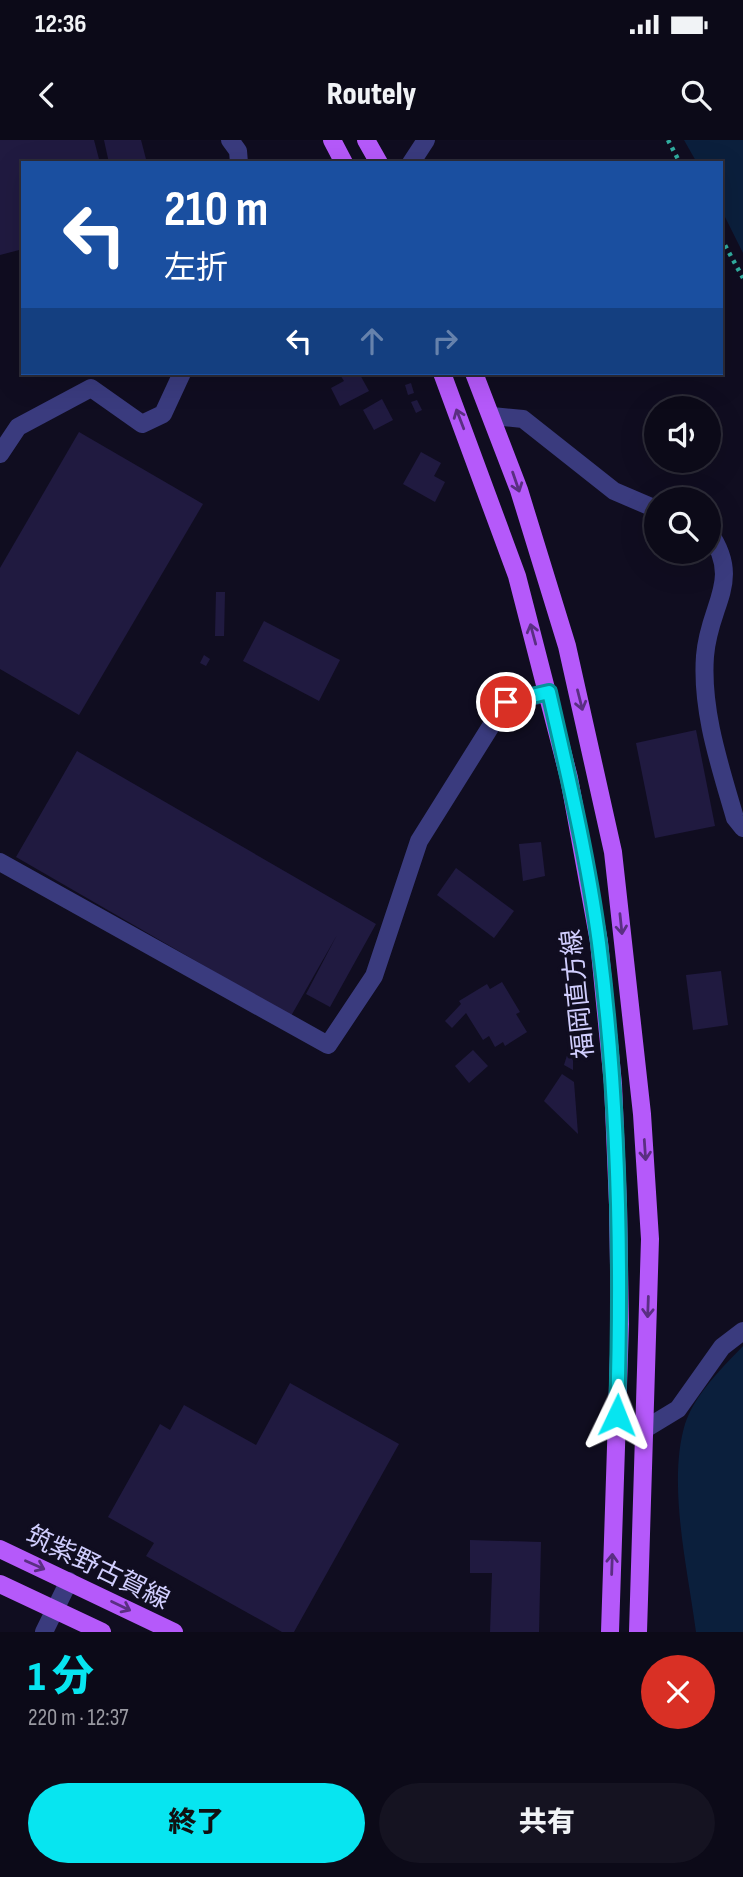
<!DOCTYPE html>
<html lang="ja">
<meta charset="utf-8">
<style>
:root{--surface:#0c0a18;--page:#151321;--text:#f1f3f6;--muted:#9a9aa2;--line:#2c2b37;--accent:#07e5f0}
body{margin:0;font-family:"Sofia Sans Condensed","Noto Sans JP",sans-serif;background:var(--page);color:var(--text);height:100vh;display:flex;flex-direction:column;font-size:26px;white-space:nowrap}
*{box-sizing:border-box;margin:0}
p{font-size:23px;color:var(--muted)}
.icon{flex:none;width:38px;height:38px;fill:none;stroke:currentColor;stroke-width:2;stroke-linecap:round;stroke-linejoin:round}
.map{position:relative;height:1492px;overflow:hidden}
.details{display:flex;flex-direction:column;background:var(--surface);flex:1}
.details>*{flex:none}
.banner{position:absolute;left:21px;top:21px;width:702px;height:214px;border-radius:0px;box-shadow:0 7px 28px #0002,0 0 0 2px var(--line);background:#1a4fa0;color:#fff;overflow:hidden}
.fabs{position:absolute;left:644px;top:256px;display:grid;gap:14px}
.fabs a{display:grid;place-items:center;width:77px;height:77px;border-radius:50%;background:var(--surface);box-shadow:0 7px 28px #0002,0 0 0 2px var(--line);font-size:35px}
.pin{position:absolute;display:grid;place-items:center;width:60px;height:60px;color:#fff;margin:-30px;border:4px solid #fff;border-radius:50%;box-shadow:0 2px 7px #0007}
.me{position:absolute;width:77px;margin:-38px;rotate:2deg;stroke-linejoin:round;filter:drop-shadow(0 0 5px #0008)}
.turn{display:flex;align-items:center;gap:24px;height:147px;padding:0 28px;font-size:32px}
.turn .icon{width:91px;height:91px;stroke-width:2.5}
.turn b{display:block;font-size:49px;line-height:60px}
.lanes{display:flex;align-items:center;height:66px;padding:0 28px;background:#0003;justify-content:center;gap:35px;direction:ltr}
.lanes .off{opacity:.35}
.round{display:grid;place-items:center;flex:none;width:74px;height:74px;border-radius:37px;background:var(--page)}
.summary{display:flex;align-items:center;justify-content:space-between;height:119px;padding:0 28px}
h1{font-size:42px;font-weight:800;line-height:52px;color:var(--accent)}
.button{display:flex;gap:14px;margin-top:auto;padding:14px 28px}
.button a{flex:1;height:80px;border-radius:42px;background:var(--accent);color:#111;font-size:28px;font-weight:800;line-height:80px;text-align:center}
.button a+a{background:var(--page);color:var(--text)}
.status{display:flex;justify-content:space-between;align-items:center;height:49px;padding:0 35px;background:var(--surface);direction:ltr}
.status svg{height:19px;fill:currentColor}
header{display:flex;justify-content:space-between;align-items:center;height:91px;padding:0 28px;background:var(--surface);font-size:32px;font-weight:800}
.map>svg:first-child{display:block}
</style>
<div class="status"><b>12:36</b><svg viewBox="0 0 49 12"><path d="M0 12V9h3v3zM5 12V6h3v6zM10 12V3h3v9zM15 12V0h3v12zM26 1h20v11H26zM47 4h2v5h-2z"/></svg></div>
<header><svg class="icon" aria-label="back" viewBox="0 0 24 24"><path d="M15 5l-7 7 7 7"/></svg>Routely<svg class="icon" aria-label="search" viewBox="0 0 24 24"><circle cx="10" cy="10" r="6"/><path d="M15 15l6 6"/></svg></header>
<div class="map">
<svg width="743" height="1492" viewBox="0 0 743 1492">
<rect width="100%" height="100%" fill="#100d20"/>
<!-- water -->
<g fill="#0b1f3c">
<path d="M684,0h59v113l-22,-44v-46h-24z"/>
<path d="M743,1206v286h-47c-8,-62 -29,-148 -11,-208 10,-30 37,-56 58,-78z"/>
</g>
<!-- building -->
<g fill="#201a40">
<path d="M0,0h94l6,23h-77v86l-23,6z"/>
<path d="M104,0h37l6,23h-38z"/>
<path d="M339,233h20l10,18 -29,15 -9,-18 13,-7z"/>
<path d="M411,243l3,10 -6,2 -3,-10z"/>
<path d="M382,259l11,21 -19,10 -11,-20z"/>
<path d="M417,260l5,10 -6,3 -5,-11z"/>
<path d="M79,292l124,72 -124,211 -79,-46v-101z"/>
<path d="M421,312l20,11 -7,13 11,6 -10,20 -32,-18z"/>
<path d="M216,452h9l-1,44h-9z"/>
<path d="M264,481l76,39 -21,41 -76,-40z"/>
<path d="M204,515l6,4 -4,7 -6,-3z"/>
<path d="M696,590l19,96 -60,12 -19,-95z"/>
<path d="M77,611l299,173 -46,83 -24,-13 31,-59 -46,81 -275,-159z"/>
<path d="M541,702l4,34 -22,5 -4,-37z"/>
<path d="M456,728l58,43 -20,27 -57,-43z"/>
<path d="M721,831l7,54 -35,5 -7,-55z"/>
<path d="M502,842l18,30 -4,2 11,18 -22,14 -2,-4 -8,5 -6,-11 -6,4 -17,-27 -14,15 -7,-7 16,-17 -2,-3 28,-17 3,5z"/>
<path d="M569,909l4,1v20l-9,-5z"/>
<path d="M473,910l15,16 -19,17 -14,-17z"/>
<path d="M562,934l12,8 4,52 -34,-33z"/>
<path d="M290,1243l109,61 -105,188h-12l-136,-76 8,-13 -46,-26 52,-93 10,6 14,-25 72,40z"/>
<path d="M470,1400l71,2 -2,90h-49l2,-59h-22z"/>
</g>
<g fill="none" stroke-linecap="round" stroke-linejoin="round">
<!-- path -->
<g stroke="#31aea0" stroke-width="4.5" stroke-dasharray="3.5 5" stroke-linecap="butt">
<path d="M668,0l12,23"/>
<path d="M721,98l22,40"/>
</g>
<!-- street -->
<g stroke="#3a3b7e" stroke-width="18">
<path d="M230,0l8,11 1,12"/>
<path d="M411,23l15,-23"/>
<path d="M492,276l31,3 91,72 42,18"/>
<path d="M0,314l18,-27 73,-39 51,36 21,-10 19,-41"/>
<path d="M709,392c34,50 0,71 -4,124 -4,55 15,110 30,162l8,10"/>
<path d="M0,722l328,183 46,-69 45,-135 87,-139 43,-9"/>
<path d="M645,1289l33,-20 44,-62 21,-16"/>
<path d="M44,1492l25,-51"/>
</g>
<!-- primary -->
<g stroke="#b559fa" stroke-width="18">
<path d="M332,0l12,23"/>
<path d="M366,0l13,23"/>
<path d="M442,233l75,203 52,202 30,164 14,142 5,121 2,119 -10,308"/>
<path d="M474,233l45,117 48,156 46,206 29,262 8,125 -12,393"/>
<path d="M0,1409l174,83"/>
<path d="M0,1444l102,48"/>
</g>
</g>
<!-- one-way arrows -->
<defs><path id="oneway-shaft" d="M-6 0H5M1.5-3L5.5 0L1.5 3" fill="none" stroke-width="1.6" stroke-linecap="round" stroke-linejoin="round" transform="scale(1.75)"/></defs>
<g stroke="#5a2f82">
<use href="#oneway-shaft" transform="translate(460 279) rotate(-111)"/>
<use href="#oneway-shaft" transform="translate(516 342) rotate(71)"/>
<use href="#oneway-shaft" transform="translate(533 494) rotate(-105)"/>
<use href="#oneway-shaft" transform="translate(580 560) rotate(76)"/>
<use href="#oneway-shaft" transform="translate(621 784) rotate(84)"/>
<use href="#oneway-shaft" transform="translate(645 1010) rotate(86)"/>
<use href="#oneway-shaft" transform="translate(648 1167) rotate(92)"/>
<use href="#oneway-shaft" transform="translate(612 1424) rotate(-88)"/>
<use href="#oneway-shaft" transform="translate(35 1425) rotate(24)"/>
<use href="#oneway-shaft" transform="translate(121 1466) rotate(26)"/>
</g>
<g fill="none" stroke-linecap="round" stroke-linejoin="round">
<!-- route casing -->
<g stroke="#05959c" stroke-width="18">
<path id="route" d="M506,562l43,-10c19,83 39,167 50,251 20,156 23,315 18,472"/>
</g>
<!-- route -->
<use href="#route" stroke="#07e5f0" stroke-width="12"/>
</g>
<g text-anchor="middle" stroke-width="7" stroke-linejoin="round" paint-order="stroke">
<!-- street labels -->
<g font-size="26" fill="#d1cefe" stroke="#100d20">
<text transform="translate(577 854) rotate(-96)" y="9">福岡直方線</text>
<text transform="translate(98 1427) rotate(26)" y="9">筑紫野古賀線</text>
</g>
</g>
</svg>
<div class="fabs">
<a><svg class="icon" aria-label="sound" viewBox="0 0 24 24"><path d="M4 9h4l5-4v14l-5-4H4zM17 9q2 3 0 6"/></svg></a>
<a><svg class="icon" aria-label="search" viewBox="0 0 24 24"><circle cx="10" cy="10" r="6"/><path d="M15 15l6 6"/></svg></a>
</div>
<div class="pin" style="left:506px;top:562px;background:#d93025"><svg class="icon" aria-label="arrive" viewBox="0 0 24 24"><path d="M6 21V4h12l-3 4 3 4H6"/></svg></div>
<svg class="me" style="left:617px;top:1275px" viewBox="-20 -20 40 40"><path d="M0-17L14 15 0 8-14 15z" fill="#07e5f0" stroke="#fff" stroke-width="4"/></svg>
<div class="banner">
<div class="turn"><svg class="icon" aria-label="left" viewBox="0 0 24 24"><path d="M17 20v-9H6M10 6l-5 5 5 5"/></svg><div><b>210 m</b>左折</div></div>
<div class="lanes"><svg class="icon" aria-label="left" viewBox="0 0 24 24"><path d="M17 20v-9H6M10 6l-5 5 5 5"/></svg><svg class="icon off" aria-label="ahead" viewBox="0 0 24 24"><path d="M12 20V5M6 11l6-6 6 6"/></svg><svg class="icon off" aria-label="right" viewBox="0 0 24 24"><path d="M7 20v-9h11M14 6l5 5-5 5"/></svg></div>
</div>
</div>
<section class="details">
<div class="summary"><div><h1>1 分</h1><p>220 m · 12:37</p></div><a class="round" style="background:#d93025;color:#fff"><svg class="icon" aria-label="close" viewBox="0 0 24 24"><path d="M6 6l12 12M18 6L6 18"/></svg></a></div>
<div class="button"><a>終了</a><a>共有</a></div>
</section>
